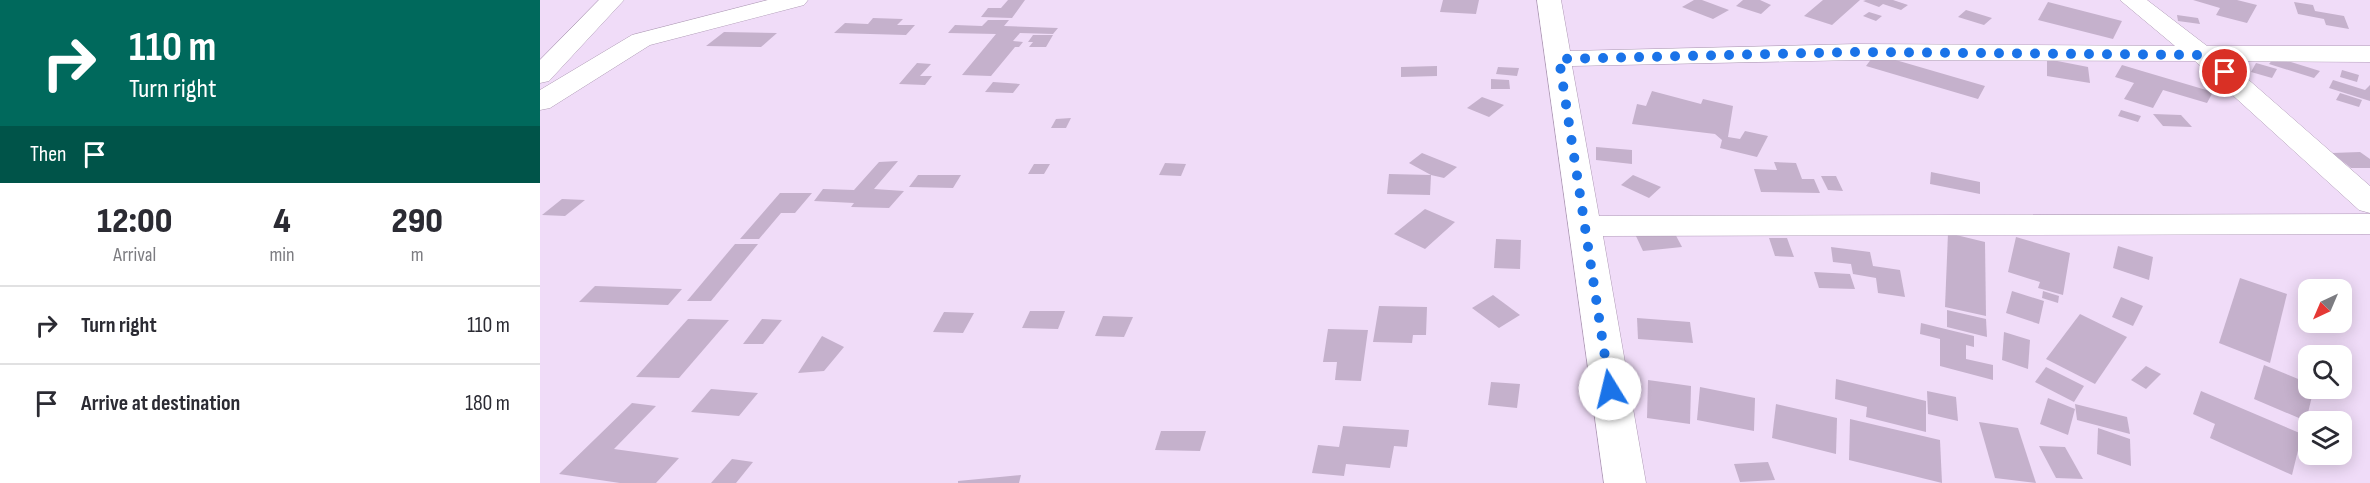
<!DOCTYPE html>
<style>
:root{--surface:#fff;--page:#f2f2f3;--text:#2b2b33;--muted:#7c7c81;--line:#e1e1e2}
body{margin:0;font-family:"Sofia Sans Condensed",sans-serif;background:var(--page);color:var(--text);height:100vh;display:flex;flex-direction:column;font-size:22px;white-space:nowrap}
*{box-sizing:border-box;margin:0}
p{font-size:20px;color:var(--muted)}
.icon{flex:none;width:33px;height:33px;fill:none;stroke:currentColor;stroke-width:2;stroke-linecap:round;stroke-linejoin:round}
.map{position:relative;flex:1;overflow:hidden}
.details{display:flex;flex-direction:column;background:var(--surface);width:540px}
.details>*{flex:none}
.guide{background:#00695c;color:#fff;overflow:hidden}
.needle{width:39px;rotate:224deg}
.fabs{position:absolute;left:1758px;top:279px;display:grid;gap:12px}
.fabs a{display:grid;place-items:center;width:54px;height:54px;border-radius:12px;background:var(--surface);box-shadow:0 3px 15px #0003;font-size:30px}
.pin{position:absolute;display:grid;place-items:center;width:51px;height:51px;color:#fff;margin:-26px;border:3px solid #fff;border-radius:50%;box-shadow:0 2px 6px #0007}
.me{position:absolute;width:66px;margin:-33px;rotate:351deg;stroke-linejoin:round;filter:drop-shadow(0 0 4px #0008)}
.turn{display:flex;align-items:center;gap:21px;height:126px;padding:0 30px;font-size:27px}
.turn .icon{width:78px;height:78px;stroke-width:2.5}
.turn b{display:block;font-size:42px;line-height:51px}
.then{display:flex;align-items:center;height:57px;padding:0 30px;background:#0003;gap:12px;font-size:22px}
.eta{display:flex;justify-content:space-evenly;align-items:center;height:102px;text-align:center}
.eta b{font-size:36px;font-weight:800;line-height:42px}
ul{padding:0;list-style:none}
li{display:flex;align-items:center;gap:18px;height:78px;padding:0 30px;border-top:2px solid var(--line)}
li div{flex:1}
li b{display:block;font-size:22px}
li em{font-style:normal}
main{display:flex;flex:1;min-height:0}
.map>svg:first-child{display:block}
</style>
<main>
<section class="details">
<div class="guide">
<div class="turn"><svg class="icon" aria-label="right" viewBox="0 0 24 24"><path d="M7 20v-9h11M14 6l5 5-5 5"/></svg><div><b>110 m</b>Turn right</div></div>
<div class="then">Then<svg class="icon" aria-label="arrive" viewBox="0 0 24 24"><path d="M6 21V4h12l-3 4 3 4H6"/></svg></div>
</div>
<div class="eta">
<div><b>12:00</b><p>Arrival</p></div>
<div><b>4</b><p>min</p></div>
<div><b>290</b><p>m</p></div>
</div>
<ul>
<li><svg class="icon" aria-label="right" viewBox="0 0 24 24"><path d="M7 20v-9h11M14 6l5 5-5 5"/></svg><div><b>Turn right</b></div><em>110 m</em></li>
<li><svg class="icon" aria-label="arrive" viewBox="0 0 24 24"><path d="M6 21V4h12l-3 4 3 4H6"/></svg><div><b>Arrive at destination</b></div><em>180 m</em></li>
</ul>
</section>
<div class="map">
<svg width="1830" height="483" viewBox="0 0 1830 483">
<rect width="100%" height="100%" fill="#f0dcf8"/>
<!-- building -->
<g fill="#c5b1cc">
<path d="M468,0h17l-13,18 -31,-1 7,-9h13z"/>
<path d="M903,0h36l-3,14 -36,-2z"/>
<path d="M1154,0h8l27,10 -16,9 -31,-12z"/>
<path d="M1203,0h17l11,5 -10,9 -25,-8z"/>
<path d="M1283,0h37l-28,25 -28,-9z"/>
<path d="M1326,0h27l15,5 -7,5 -18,-6 -4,3 -16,-6z"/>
<path d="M1653,0h44l20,5 -10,18 -31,-8 4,-7z"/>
<path d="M1508,2l74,19 -9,18 -75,-19z"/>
<path d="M1754,2l19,3 2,6 29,5 5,13 -23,-4 -2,-6 -26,-5z"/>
<path d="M1426,10l26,8 -8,7 -26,-8z"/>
<path d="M1329,12l13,4 -6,5 -13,-5z"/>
<path d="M1637,15l21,3 2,6 -22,-3z"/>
<path d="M333,18l30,1 -6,6h18l-9,10 -72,-2 11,-10 23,1z"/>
<path d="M448,20h21l-5,6 54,2 -5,6 -33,-1 -7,8 10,1 -4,5h-4l-24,29 -29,-1 34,-41 -48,-1 7,-8 27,1z"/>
<path d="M184,32l53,1 -16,14 -55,-1z"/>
<path d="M493,35h20l-7,12h-17l4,-5h-5z"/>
<path d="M1335,54l110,32 -7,13 -112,-33z"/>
<path d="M1735,57l45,14 -6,7 -45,-14z"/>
<path d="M1507,59l41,8 2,16 -43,-7z"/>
<path d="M377,63l14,1 -11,12h12l-7,9 -26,-1z"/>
<path d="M1716,63l21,6 -5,9 -21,-6z"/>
<path d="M1582,65l20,6 71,21 -6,11 -44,-13 -10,18 -29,-9 10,-16 -19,-6z"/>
<path d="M897,66v10l-36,1v-10z"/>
<path d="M958,67l21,1 -2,8 -21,-2z"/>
<path d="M1802,70l17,5 -2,7 -17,-5z"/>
<path d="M951,79l18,1 1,9h-19z"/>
<path d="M1793,80l32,10 5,-5v16l-41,-13z"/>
<path d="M453,82l27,2 -7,9 -28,-1z"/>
<path d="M1112,91l49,13 2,-5 30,7 -5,31 12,2 5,-8 23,5 -11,21 -37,-9 2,-8 -7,-6 -83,-10 5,-20 9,2z"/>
<path d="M1800,93l22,7 -3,7 -23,-7z"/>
<path d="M942,97l22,8 -15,12 -22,-9z"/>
<path d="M1581,110l20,6 -3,6 -20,-6z"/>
<path d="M1613,114l28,1 11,12 -29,-1z"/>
<path d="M531,118l-5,10h-15l5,-9z"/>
<path d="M1056,147l36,3v14l-36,-4z"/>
<path d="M1820,152l10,7v9h-19l-19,-15z"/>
<path d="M882,153l35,14 -13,11 -13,-3 -22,-12z"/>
<path d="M358,161l-24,28 30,2 -15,17 -38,-1 3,-4 -40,-2 9,-12 31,1 25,-28z"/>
<path d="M1234,162l22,1 6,16h12l6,14 -59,-1 -7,-23 23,1z"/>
<path d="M625,163l21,1 -5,12 -22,-1z"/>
<path d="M494,164h16l-6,10h-16z"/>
<path d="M1391,172l49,10v12l-50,-10z"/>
<path d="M849,174l42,1 -1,20 -43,-1z"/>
<path d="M378,175h43l-8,13 -44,-1z"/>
<path d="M1093,175l28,12 -12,11 -28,-13z"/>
<path d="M1281,176h15l7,15 -15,-1z"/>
<path d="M240,193h32l-17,20h-14l-22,26h-19z"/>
<path d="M22,199l23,1 -20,16 -23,-1z"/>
<path d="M885,209l30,13 -30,27 -31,-15z"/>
<path d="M1133,230l9,17 -39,4 -8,-17z"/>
<path d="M1408,233l37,9 1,74 -41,-9z"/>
<path d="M1476,237l54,16 -7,42 -25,-7 2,-6 -32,-10z"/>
<path d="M1229,238h18l7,19 -19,-1z"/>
<path d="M956,239l25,1 -1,29 -26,-1z"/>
<path d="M195,244h23l-47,57h-24z"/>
<path d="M1578,246l35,11 -4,23 -36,-12z"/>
<path d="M1291,247l39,5 3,14 27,4 5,27 -27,-4 -2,-15 -23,-4 -2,-10 -18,-2z"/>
<path d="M1274,272l36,2 5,15 -36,-1z"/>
<path d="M1700,278l47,16 -17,69 -51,-20z"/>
<path d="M55,286l87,3 -14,16 -89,-3z"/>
<path d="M1472,291l32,10 -5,23 -33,-11z"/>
<path d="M1503,291l16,5 -1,7 -16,-5z"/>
<path d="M953,295l27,20 -21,13 -27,-20z"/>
<path d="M1581,297l22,9 -10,20 -21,-9z"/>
<path d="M839,306l48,1 -1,28h-13l-1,8 -39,-1z"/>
<path d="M1407,310l39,9 1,18 -40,-10z"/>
<path d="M490,311h35l-7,18 -36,-1z"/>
<path d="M404,312l30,1 -11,20 -30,-1z"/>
<path d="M1540,314l47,23 -32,47 -49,-25z"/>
<path d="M563,316l30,1 -9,20 -29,-1z"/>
<path d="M1097,318l53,4 3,21 -55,-4z"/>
<path d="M148,319l41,1 -50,58 -43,-1z"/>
<path d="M222,319l20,1 -19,24h-20z"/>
<path d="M1381,323l53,13v11l-8,-2v14l27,6v15l-53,-14v-27l-20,-5z"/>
<path d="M788,329l40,1 -7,51 -26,-1 2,-18h-14z"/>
<path d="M1464,332l26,8 -2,29 -26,-9z"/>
<path d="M282,336l22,11 -20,24 -26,2z"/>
<path d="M1724,365l44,18v5h6l-8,33 -52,-22z"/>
<path d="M1606,366l15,8 -15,15 -15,-9z"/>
<path d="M1506,367l38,19 -10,16 -39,-20z"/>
<path d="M1296,379l90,22v31l-60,-15 1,-10 -32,-8z"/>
<path d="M1108,380l43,6 -1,38 -43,-6z"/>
<path d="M951,382l29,2 -3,24 -29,-3z"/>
<path d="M1160,387l55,11 -1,33 -57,-11z"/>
<path d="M171,389l47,4 -19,23 -48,-4z"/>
<path d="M1387,391l29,6 2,24 -30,-7z"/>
<path d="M1661,391l101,43 -10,41 -82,-37 5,-14 -22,-10z"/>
<path d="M1508,398l27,11 -7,26 -28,-11z"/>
<path d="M92,403l24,3 -42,43 65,9 -23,25h-36l-61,-9z"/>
<path d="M1236,404l61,14 -1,36 -64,-16z"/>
<path d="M1535,404l52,13 3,17 -53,-14z"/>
<path d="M1310,419l90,21 2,43 -93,-23z"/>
<path d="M1439,422l39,6 18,55 -41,-5z"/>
<path d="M803,426l66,4 -2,17 -13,-1 -4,22 -44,-4 -2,12 -32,-3 6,-28 21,2z"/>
<path d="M1558,428l32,11 1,27 -34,-12z"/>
<path d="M621,431h45l-6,20 -45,-1z"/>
<path d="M1499,446l26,1 18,32 -27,-1z"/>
<path d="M192,459l21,3 -17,21h-25z"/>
<path d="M1228,462l7,18 -35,2 -6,-18z"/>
<path d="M481,475l-2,8h-61v-2z"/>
</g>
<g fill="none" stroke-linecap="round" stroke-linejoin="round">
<!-- street casing -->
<g stroke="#ae9ab5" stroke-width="1">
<g id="street">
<path d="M59,0h25l-75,81 -9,2v-23z"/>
<path d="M228,0h40l-4,5 -154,40 -100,63 -10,2v-20l92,-55z"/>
<path d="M997,0h24l9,51 287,-7 318,2 -55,-46h27l60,46h163v16l-143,-1 143,125v27l-11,-3 -164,-149 -338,-1 -285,6 27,150 771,-2v20l-767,2 43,247h-42z"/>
</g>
</g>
<!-- street -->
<use href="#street" fill="#fff" fill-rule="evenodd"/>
</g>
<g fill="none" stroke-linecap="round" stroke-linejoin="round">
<!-- route -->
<path stroke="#1a73e8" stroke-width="10" stroke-dasharray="0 18" d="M1070,389l-51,-330 298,-7 346,3 22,17"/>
</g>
</svg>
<div class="fabs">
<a><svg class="needle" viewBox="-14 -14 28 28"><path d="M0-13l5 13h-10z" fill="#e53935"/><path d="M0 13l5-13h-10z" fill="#7c7c81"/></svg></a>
<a><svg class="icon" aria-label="search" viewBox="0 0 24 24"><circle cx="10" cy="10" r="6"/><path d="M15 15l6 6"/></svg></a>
<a><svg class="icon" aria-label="layers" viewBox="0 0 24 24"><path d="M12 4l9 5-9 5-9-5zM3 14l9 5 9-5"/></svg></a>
</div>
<div class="pin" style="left:1685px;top:72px;background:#d93025"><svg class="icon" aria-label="arrive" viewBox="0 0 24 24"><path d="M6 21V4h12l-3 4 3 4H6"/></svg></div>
<svg class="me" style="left:1070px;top:389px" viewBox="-20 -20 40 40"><circle r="19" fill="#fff"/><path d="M0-13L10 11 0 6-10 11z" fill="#1a73e8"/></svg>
</div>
</main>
